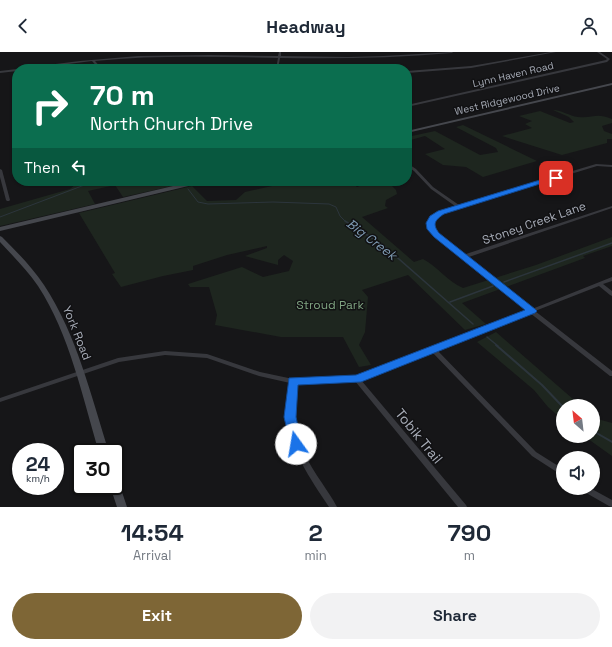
<!DOCTYPE html>
<style>
:root{--surface:#fff;--page:#f2f2f3;--text:#1f2937;--muted:#747a83;--accent:#7e6636}
body{margin:0;font-family:"Space Grotesk",sans-serif;background:var(--page);color:var(--text);height:100vh;display:flex;flex-direction:column;font-size:15px;white-space:nowrap}
*{box-sizing:border-box;margin:0}
p{font-size:13px;color:var(--muted)}
.icon{flex:none;width:22px;height:22px;fill:none;stroke:currentColor;stroke-width:2;stroke-linecap:round;stroke-linejoin:round}
.map{position:relative;height:455px;overflow:hidden}
.drawer{display:flex;flex-direction:column;background:var(--surface);flex:1}
.drawer>*{flex:none}
.top-card{position:absolute;left:12px;top:12px;width:400px;height:122px;border-radius:16px;box-shadow:0 1px 3px #0004;background:#0b6e4f;color:#fff;overflow:hidden}
.needle{width:26px;rotate:332deg}
.fabs{position:absolute;left:556px;top:347px;display:grid;gap:8px}
.fabs a{display:grid;place-items:center;width:44px;height:44px;border-radius:50%;background:var(--surface);box-shadow:0 1px 3px #0004;font-size:20px}
.speed{position:absolute;left:12px;top:391px;display:flex;gap:8px;font-size:20px;font-weight:700;text-align:center}
.speed>*{display:grid;place-content:center;width:52px;height:52px;border-radius:50%;background:var(--surface);box-shadow:0 1px 3px #0004;line-height:1}
.speed small{font-size:10px;font-weight:400}
.speed .limit{border:2px solid #111;border-radius:6px;background:#fff;color:#111}
.pin{position:absolute;display:grid;place-items:center;width:34px;height:34px;color:#fff;margin:-17px;border-radius:8px;box-shadow:0 2px 6px #0006}
.me{position:absolute;width:44px;margin:-22px;rotate:347deg;stroke-linejoin:round;filter:drop-shadow(0 0 3px #0008)}
.turn{display:flex;align-items:center;gap:14px;height:84px;padding:0 12px;font-size:18px}
.turn .icon{width:52px;height:52px;stroke-width:2.5}
.turn b{display:block;font-size:28px;line-height:34px}
.then{display:flex;align-items:center;height:38px;padding:0 12px;background:#0003;gap:8px;font-size:15px}
.eta{display:flex;justify-content:space-evenly;align-items:center;height:68px;text-align:center}
.eta b{font-size:24px;font-weight:800;line-height:28px}
.cta{display:flex;gap:8px;margin-top:auto;padding:8px 12px}
.cta a{flex:1;height:46px;border-radius:24px;background:var(--accent);color:#fff;font-size:16px;font-weight:800;line-height:46px;text-align:center}
.cta a+a{background:var(--page);color:var(--text)}
header{display:flex;justify-content:space-between;align-items:center;height:52px;padding:0 12px;background:var(--surface);font-size:18px;font-weight:800}
.map>svg:first-child{display:block}
</style>
<header><svg class="icon" aria-label="back" viewBox="0 0 24 24"><path d="M15 5l-7 7 7 7"/></svg>Headway<svg class="icon" aria-label="person" viewBox="0 0 24 24"><circle cx="12" cy="8" r="4"/><path d="M4 21q1-7 8-7t8 7"/></svg></header>
<div class="map">
<svg width="612" height="455" viewBox="0 0 612 455">
<rect width="100%" height="100%" fill="#161618"/>
<!-- green -->
<g fill="#1e261f">
<path d="M553,58c9,0 16,6 25,7 15,2 17,-5 34,2v4l-10,3 2,5 8,3v5h-5v4l-45,12 -60,-19 30,-8 -7,-4 7,-3 -13,-5 21,-5 30,12 4,-1 -5,-5z"/>
<path d="M463,73l74,36 -54,16 -17,-10 -23,-2 -18,-11 20,-5 -20,-13 -18,5v-4l28,-6 45,24 18,-3 -2,-4 -40,-21z"/>
<path d="M80,129h104l2,2 -63,14 -8,-12 -27,6 7,13 -95,22v-17l70,-20z"/>
<path d="M295,129h55l7,6 15,-6h15l9,9 1,4 -11,6 -1,6 3,2 -26,9 52,45 9,-3c15,8 25,23 40,29l73,-23 76,-28v9l-29,10 2,2 -123,45 24,21 -21,6 -57,-55 -46,15 6,7 -3,35 -6,13 12,20 -12,2 -16,-30h-62l-66,-12 2,-10 -8,-28h-19l-2,-3 54,-17 21,10 26,-6 4,-10 -9,-6 -6,5v5l-33,-9 22,-8v-2l-40,9 -34,11v4l-30,6 -42,11 -9,-13 3,-1 -36,-60 113,-27 15,15 29,-1 9,-8z"/>
<path d="M496,280l85,74h-18v14l-15,-13 -14,-17 -57,-48z"/>
<path d="M593,363l8,5 11,3v33l-28,-20h9z"/>
</g>
<g fill="none" stroke-linecap="round" stroke-linejoin="round">
<!-- stream-far2 -->
<g stroke="#2c353c" stroke-width="1">
<path d="M188,137l10,13 10,2 65,-2 56,2 7,3 4,9 6,6"/>
<path d="M0,165l95,-36"/>
</g>
<!-- stream-far1 -->
<g stroke="#2c353c" stroke-width="1.5">
<path d="M345,169l38,24 90,79"/>
<path d="M504,230l108,-39"/>
<path d="M450,250l43,-16"/>
<path d="M487,285l11,9"/>
</g>
<!-- stream -->
<g stroke="#2c353c" stroke-width="2">
<path d="M496,293l46,40 21,22"/>
<path d="M593,379l19,11"/>
</g>
<!-- minor -->
<g fill="#37383d" fill-rule="evenodd">
<path d="M279,0h2v4l67,1 35,-1 70,-4 -1,1c-58,5 -114,6 -172,5l-2,11h-2l2,-11c-61,-1 -123,-3 -183,3l7,8h-3l-7,-8 -63,8h-7l1,-1 57,-7 58,-5 72,-1 68,1z"/>
<path d="M551,0h5l-85,16 -64,5v-2l64,-5z"/>
<path d="M597,0h3l10,7 -3,3 -200,45v-2l199,-45 1,-1z"/>
<path d="M17,17v2l-17,2v-2z"/>
<path d="M407,111l9,6 17,18 26,18 137,-41 16,1v2l-15,-1 -154,47c-4,3 -10,6 -11,12 0,8 24,25 31,30l149,-49v2l-146,50 66,51 80,-32v4l-9,3 9,7v5l-2,-1 -11,-9 -64,25 77,60v5h-2l-80,-63 -93,37 99,102 27,17v7l-31,-20 -100,-104 -71,28 105,125 1,2h-9l-103,-126 -59,2c-1,10 -4,21 -3,31 2,25 15,49 29,69 5,8 11,16 15,24h-8c-18,-27 -41,-60 -43,-93 0,-11 3,-21 4,-31l-31,-7 -52,-18 -42,-3 -46,7 -119,40v-4l118,-40 47,-7 42,3 53,18 33,7 63,-2 171,-67c-20,-16 -40,-32 -61,-48 -11,-9 -23,-17 -33,-27 -3,-3 -6,-7 -5,-11 2,-11 19,-15 27,-18l-24,-17 -17,-18 -7,-5z"/>
<path d="M0,117l2,1 8,30 -1,1h-2l-1,-1 -6,-23z"/>
<path d="M580,436h10l22,12v7l-3,-1 -28,-16z"/>
</g>
<!-- secondary -->
<g fill="#45474d" fill-rule="evenodd">
<path d="M612,31v2l-205,48v-2z"/>
<path d="M194,129h10l-3,2 -201,48v-4z"/>
<path d="M0,184l2,1c15,15 30,30 42,48 33,50 47,111 65,167h-10c-17,-56 -29,-117 -61,-166 -11,-16 -25,-30 -38,-44z"/>
<path d="M115,430l4,1 8,24h-10l-7,-21h5z"/>
</g>
</g>
<!-- route -->
<path fill="#1a73e8" stroke="#114b97" d="M553,124l6,2 -115,36c-9,6 -12,10 -5,19l96,76 2,2 -2,2 -174,69 -63,3 -2,32 6,27 -2,3 -4,2 -5,-2 -7,-30 5,-39 67,-3 169,-65 -91,-73 -7,-8 -1,-6 4,-7 8,-5z"/>
<g text-anchor="middle" stroke-width="3" stroke-linejoin="round" paint-order="stroke">
<!-- far-street labels -->
<g font-size="10" fill="#a8adb8" stroke="#111113">
<text transform="translate(513 22) rotate(-13)" y="4">Lynn Haven Road</text>
<text transform="translate(507 47) rotate(-13)" y="4">West Ridgewood Drive</text>
</g>
<!-- street labels -->
<g font-size="12" fill="#a8adb8" stroke="#111113">
<text transform="translate(534 171) rotate(-19)" y="4">Stoney Creek Lane</text>
<text transform="translate(77 281) rotate(68)" y="4">York Road</text>
</g>
<!-- park labels -->
<g font-size="12" fill="#7fa381" stroke="#111113">
<text x="330" y="257">Stroud Park</text>
</g>
<!-- water labels -->
<g font-size="13" font-style="italic" fill="#7f9bb3" stroke="#111113">
<text transform="translate(372 187) rotate(37)" y="5">Big Creek</text>
</g>
<!-- near-street labels -->
<g font-size="14" fill="#a8adb8" stroke="#111113">
<text transform="translate(419 384) rotate(51)" y="5">Tobik Trail</text>
</g>
</g>
</svg>
<div class="fabs">
<a><svg class="needle" viewBox="-14 -14 28 28"><path d="M0-13l5 13h-10z" fill="#e53935"/><path d="M0 13l5-13h-10z" fill="#747a83"/></svg></a>
<a><svg class="icon" aria-label="sound" viewBox="0 0 24 24"><path d="M4 9h4l5-4v14l-5-4H4zM17 9q2 3 0 6"/></svg></a>
</div>
<div class="speed"><div>24<small>km/h</small></div><div class="limit">30</div></div>
<div class="pin" style="left:556px;top:126px;background:#d93025"><svg class="icon" aria-label="arrive" viewBox="0 0 24 24"><path d="M6 21V4h12l-3 4 3 4H6"/></svg></div>
<svg class="me" style="left:296px;top:392px" viewBox="-20 -20 40 40"><circle r="19" fill="#fff"/><path d="M0-13L10 11 0 6-10 11z" fill="#1a73e8"/></svg>
<div class="top-card">
<div class="turn"><svg class="icon" aria-label="right" viewBox="0 0 24 24"><path d="M7 20v-9h11M14 6l5 5-5 5"/></svg><div><b>70 m</b>North Church Drive</div></div>
<div class="then">Then<svg class="icon" aria-label="left" viewBox="0 0 24 24"><path d="M17 20v-9H6M10 6l-5 5 5 5"/></svg></div>
</div>
</div>
<section class="drawer">
<div class="eta">
<div><b>14:54</b><p>Arrival</p></div>
<div><b>2</b><p>min</p></div>
<div><b>790</b><p>m</p></div>
</div>
<div class="cta"><a>Exit</a><a>Share</a></div>
</section>
